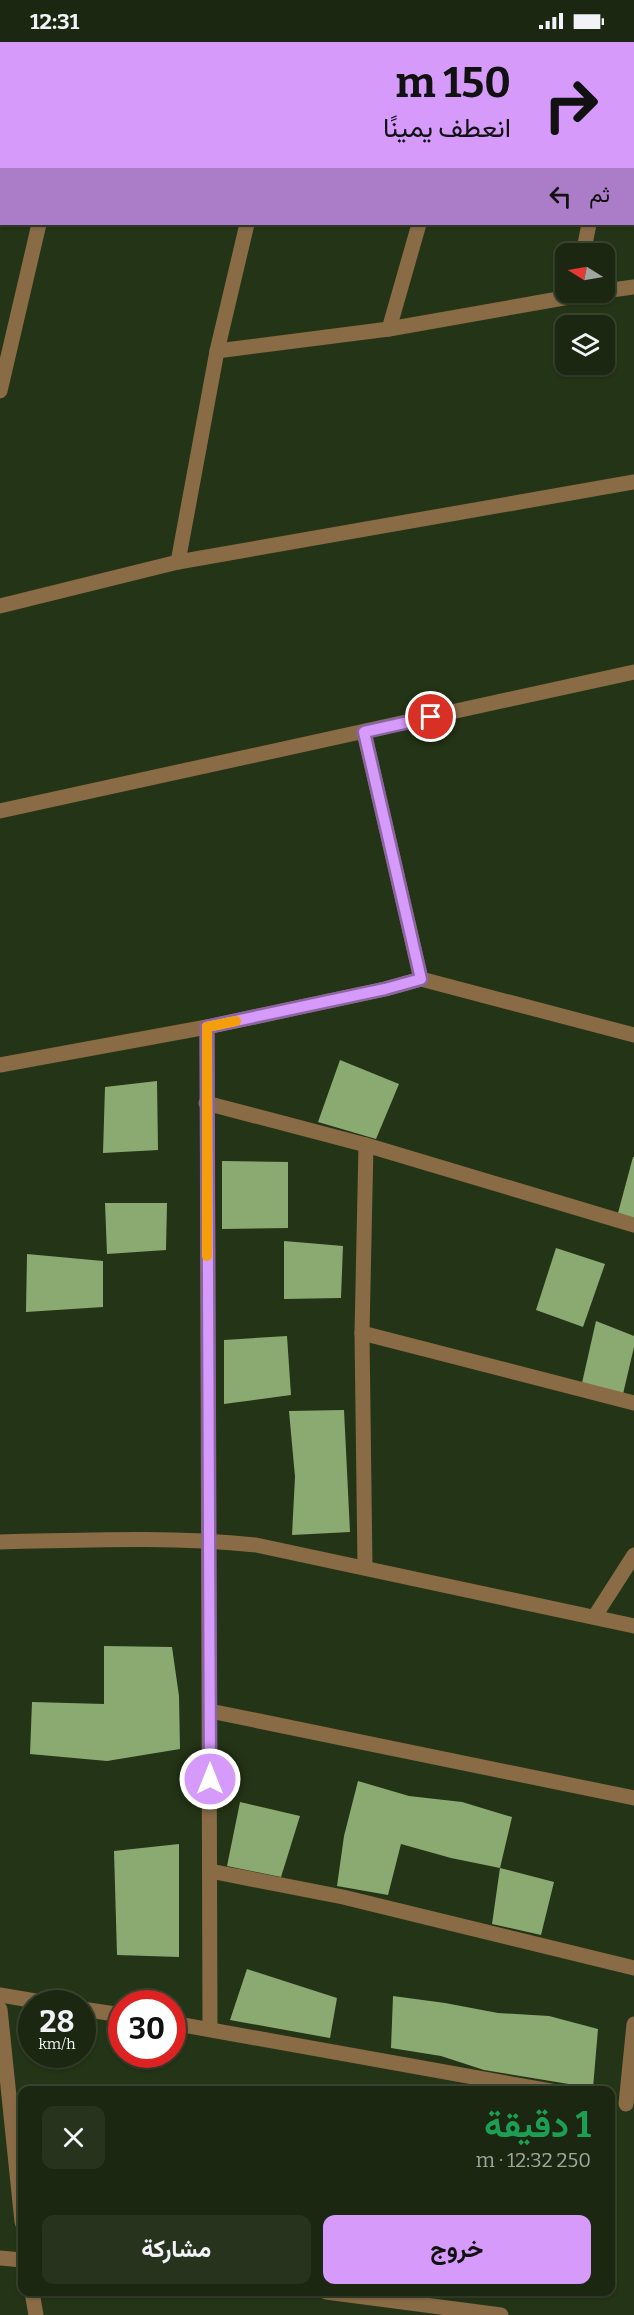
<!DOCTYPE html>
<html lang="ar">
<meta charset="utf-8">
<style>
:root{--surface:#1b2710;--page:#28331e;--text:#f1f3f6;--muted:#a0a59f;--line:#394430;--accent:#d69bfa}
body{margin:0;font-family:Bitter,Vazirmatn,serif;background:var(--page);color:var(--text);direction:rtl;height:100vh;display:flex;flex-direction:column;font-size:22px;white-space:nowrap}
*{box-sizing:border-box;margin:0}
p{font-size:20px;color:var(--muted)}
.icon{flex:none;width:33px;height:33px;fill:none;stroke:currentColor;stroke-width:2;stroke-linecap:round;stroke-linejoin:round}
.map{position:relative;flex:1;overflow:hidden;direction:ltr}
.side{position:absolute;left:18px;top:2044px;width:597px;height:210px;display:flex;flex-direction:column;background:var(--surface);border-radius:12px;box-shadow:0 2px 4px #0004,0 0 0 2px var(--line);direction:rtl}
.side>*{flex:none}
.banner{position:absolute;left:0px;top:0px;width:634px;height:183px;box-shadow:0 2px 4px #0004,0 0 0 2px var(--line);direction:rtl;background:#d69bfa;color:#111;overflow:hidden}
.needle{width:39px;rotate:281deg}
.tools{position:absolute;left:555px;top:201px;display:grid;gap:12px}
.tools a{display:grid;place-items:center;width:60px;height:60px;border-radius:12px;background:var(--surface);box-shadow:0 2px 4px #0004,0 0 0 2px var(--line);font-size:30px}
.speed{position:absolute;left:18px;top:1948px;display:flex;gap:12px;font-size:30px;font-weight:700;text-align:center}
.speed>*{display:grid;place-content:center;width:78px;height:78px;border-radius:50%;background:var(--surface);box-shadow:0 2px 4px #0004,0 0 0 2px var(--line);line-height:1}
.speed small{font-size:15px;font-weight:400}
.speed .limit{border:9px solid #d22;background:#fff;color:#111}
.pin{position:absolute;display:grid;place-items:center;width:51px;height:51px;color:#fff;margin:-26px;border:3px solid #fff;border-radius:50%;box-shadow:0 2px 6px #0007}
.me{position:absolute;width:66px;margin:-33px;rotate:0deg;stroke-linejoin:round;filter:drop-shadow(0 0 4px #0008)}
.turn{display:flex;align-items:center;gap:21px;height:126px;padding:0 24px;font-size:27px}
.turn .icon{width:78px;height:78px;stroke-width:2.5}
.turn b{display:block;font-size:42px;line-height:51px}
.then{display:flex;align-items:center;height:57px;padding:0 24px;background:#0003;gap:12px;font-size:22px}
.round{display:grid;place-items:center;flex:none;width:63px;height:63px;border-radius:12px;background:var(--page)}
.headline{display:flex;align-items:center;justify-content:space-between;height:102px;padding:0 24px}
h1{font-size:36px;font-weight:700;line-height:45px;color:#1e9e55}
.cta{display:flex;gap:12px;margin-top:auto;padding:12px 24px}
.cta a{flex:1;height:69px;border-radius:12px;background:var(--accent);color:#111;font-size:24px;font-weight:700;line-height:69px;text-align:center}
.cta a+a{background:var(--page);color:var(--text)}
.status{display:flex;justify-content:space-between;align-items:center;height:42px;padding:0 30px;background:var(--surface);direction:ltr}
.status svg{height:16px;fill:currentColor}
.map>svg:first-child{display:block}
</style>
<div class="status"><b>12:31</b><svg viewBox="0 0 49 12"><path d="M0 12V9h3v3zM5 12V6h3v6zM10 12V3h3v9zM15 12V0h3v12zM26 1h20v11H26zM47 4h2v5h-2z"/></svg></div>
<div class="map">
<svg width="634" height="2273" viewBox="0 0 634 2273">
<rect width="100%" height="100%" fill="#243416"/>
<!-- building -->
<g fill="#8baa72">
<path d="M340,1018l59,24 -23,55 -58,-17z"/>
<path d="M157,1039l1,69 -55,3 2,-66z"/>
<path d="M633,1115h1v61l-16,-5z"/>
<path d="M222,1119l66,1v66l-66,1z"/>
<path d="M105,1161h62l-1,47 -59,4z"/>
<path d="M284,1199l59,5 -2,52 -57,1z"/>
<path d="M556,1206l49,16 -22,63 -47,-17z"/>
<path d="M27,1212l76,7v46l-77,5z"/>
<path d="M596,1279l38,15v11l-11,47 -41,-11z"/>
<path d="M287,1294l4,59 -67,9v-64z"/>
<path d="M344,1368l6,122 -58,3 3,-58 -6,-66z"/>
<path d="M104,1604l68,1 7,49 1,53 -73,12 -77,-7 2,-52 72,2z"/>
<path d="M358,1739l51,15 53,6 50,15 -12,51 54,14 -13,53 -49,-11 8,-56 -49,-10 -50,-14 -13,51 -51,-9 7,-50z"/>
<path d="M240,1760l60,14 -19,61 -54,-11z"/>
<path d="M179,1802v113l-62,-2 -3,-104z"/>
<path d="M247,1927l90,29 -7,40 -100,-18z"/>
<path d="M393,1954l52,7 53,10 51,3 49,13 -5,59 -109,-18 -43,-14 -50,-8z"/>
</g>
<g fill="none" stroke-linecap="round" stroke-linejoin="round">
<!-- minor -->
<g stroke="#896b46" stroke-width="15">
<path d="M554,0l6,2"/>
<path d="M80,2l1,-2"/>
<path d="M289,2l1,-2"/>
<path d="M469,2l1,-2"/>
<path d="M633,18h1"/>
<path d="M583,212l6,-30"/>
<path d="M604,249l30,-4"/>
<path d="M389,287l30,-105"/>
<path d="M217,309l172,-22 209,-37"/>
<path d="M0,349l39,-167"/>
<path d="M178,520l39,-211 30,-127"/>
<path d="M0,564l178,-44 456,-80"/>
<path d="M364,690l57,247"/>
<path d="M0,769l634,-139"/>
<path d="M207,985l3,1002"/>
<path d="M0,1023l207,-38 178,-38 36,-10 213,56"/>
<path d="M206,1061l160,42 268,80"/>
<path d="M362,1291l272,70"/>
<path d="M0,1500c86,-2 170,-6 256,3l378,81"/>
<path d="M365,1525l-3,-234 4,-188"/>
<path d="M595,1574l39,-61"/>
<path d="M210,1669l424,87"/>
<path d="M210,1829l133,26 291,71"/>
<path d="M0,1953l53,9"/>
<path d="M0,1967l22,213"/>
<path d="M82,1967l40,6"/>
<path d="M172,1981l379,68"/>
<path d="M626,2062l8,-80"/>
<path d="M0,2216l22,2"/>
<path d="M32,2250l4,23"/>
<path d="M326,2250l175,23"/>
</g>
</g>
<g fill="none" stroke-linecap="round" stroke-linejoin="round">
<!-- route casing -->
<g stroke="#8b65a2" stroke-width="15">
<path id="route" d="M210,1737l-3,-752 178,-38 36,-10 -57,-247 67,-15"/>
</g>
<!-- route -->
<use href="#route" stroke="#d69bfa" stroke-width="10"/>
<!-- slow -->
<path stroke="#f59e0b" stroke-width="10" d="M207,1214v-229l29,-6"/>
</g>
</svg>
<div class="tools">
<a><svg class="needle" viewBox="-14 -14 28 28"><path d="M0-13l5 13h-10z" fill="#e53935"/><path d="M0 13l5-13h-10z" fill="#a0a59f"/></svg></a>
<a><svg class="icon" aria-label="layers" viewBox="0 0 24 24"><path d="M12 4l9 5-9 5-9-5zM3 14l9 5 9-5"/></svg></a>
</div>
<div class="speed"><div>28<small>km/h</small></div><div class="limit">30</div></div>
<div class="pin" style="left:431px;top:675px;background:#d93025"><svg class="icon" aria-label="arrive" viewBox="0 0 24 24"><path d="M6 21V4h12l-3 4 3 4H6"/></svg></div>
<svg class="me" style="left:210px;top:1737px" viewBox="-20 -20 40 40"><circle r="17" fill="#d69bfa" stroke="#fff" stroke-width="3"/><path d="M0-11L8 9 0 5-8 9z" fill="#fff"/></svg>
<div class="banner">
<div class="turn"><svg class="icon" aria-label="right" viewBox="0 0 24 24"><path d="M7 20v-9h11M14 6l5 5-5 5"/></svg><div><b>150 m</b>انعطف يمينًا</div></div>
<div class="then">ثم<svg class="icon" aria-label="left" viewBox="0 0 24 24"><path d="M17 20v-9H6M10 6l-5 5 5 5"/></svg></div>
</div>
<section class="side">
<div class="headline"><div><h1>1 دقيقة</h1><p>250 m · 12:32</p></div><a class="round"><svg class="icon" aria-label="close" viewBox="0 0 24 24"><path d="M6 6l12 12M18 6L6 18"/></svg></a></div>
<div class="cta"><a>خروج</a><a>مشاركة</a></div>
</section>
</div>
